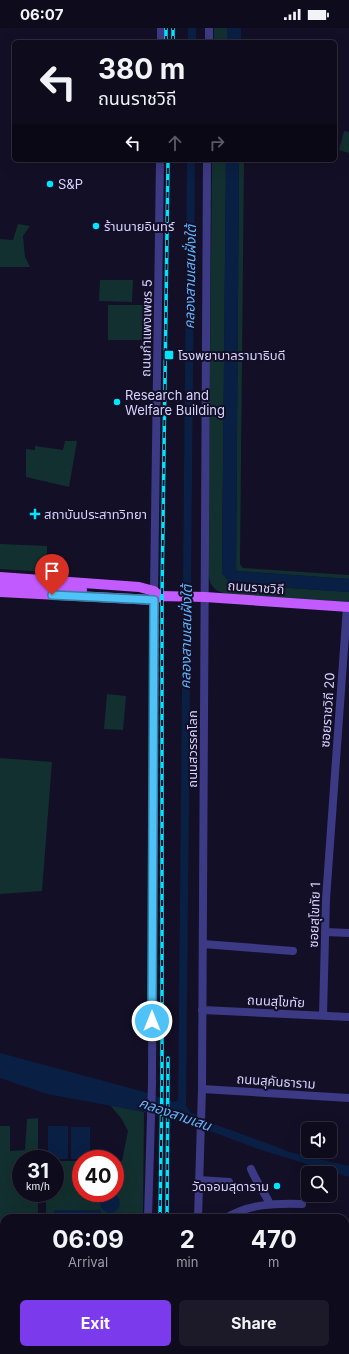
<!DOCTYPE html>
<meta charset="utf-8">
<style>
:root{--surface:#0e0b1c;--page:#1c1929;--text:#f1f3f6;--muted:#9b9ba3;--line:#2e2b3b;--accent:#7c3aed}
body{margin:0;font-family:Inter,"Noto Sans Thai",sans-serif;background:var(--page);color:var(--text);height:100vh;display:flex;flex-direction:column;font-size:15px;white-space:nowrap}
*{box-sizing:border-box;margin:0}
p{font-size:13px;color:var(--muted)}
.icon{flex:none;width:22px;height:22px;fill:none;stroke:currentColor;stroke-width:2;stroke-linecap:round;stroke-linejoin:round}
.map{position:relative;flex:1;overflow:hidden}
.details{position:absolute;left:0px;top:1186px;width:349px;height:140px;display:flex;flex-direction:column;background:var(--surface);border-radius:12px 12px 0 0;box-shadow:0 4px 16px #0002,0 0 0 1px var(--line)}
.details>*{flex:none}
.guide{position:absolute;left:12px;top:12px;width:325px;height:122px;border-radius:6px;box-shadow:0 4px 16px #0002,0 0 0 1px var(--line);background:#0e0b1c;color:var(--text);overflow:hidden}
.tools{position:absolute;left:301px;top:1094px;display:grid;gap:8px}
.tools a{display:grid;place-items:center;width:36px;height:36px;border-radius:6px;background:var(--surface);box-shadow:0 4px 16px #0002,0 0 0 1px var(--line);font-size:20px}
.speed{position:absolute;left:12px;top:1122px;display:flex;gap:8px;font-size:20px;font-weight:700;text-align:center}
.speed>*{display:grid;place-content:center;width:52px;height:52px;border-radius:50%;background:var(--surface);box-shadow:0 4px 16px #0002,0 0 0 1px var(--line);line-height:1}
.speed small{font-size:10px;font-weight:400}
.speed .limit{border:6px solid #d22;background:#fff;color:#111}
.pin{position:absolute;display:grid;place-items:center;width:34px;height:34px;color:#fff;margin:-41px -17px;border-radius:50% 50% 50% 0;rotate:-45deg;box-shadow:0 0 4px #0007}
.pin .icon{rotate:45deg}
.me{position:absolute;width:44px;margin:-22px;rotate:0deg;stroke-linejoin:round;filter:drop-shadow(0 0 3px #0008)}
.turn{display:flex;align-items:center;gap:14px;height:84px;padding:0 20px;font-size:18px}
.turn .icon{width:52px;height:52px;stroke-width:2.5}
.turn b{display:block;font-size:28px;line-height:34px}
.lanes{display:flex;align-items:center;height:38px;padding:0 20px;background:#0003;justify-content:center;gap:20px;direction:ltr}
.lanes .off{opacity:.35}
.eta{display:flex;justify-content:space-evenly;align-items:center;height:68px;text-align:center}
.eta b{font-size:24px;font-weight:700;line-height:28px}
.cta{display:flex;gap:8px;margin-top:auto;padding:8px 20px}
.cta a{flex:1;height:46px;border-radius:6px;background:var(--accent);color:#fff;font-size:16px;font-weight:700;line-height:46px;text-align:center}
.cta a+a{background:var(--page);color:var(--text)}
.status{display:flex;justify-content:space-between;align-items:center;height:28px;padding:0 20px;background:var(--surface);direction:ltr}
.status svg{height:11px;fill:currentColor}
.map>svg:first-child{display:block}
</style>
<div class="status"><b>06:07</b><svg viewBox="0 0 49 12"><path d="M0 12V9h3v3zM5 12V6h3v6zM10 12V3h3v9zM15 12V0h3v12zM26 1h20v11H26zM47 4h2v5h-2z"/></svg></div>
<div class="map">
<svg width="349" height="1326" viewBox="0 0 349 1326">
<rect width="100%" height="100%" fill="#130f26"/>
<!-- green -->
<g fill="#12302f">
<rect x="214" y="0" width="13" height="14"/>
<path d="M344,103l5,1v21l-10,-3z"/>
<path d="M212,132h14l-4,413 9,11 118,8v10l-122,-8c-18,-4 -18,-13 -19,-29z"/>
<path d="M239,132h5l-4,404 3,4 106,7v4l-112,-8 -1,-3z"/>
<path d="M18,196l12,2 -7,10 2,21 5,10h-30v-28l13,1z"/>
<path d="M100,252h33l-1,22 -33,-1z"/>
<rect x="108" y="277" width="37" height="35"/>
<path d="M65,413h12l-8,46 -43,-10v-28l9,1v-4l28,4z"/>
<path d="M0,516l47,2v26l-47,-3z"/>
<path d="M107,666l19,2 -3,34 -19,-1z"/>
<path d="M0,730l52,4 -10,129 -42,3z"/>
<path d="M110,1077l34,7 -1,106h-97v-25h9v-32h26v32h34v-32h7l6,-30 -7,-13z"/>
<path d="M38,1090v41h-17v34h17v25h-34v90l-4,1v-183h10v25l15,-1 2,-31z"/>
</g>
<!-- water -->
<g fill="#0a1f44">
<rect x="227" y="0" width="14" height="14"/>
<path d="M226,132h13l-3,408 2,3 111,8v13l-119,-8 -8,-11z"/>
<path d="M0,1025l141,38 33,11 6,-3 4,3 6,10 21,11 61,22 17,7 60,14v11l-91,-28 -45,-17 -69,-20 -97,-18 -47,-16z"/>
<rect x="48" y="1098" width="20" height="33"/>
<rect x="71" y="1099" width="19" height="32"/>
<circle cx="110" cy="1175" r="10"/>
<rect x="54" y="1182" width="47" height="8"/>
</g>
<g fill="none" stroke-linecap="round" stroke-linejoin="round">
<!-- canal -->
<g stroke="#0a1f44" stroke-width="8">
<path d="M192,14v-14"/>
<path d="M182,1083l9,-951"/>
</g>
<!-- minor -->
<g stroke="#3d3a85" stroke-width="8">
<path d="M161,14v-14"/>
<path d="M209,14v-14"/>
<path d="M154,563l6,-431"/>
<path d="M325,904l24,1"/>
<path d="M203,916l90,7"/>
<path d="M202,982l147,7"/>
<path d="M323,987l3,-116 21,-292"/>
<path d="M202,1061l147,9"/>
<path d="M251,1141c5,12 13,23 19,35"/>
<path d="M199,1152l30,2"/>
<path d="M148,1190l4,-135 2,-483"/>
<path d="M198,1190l4,-129 5,-929"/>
<path d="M226,1190c22,-14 50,-15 76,-14"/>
<path d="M179,1322l1,4"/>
<path d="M338,1322l1,4"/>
<path d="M120,1326v-4"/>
<path d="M144,1326v-4"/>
<path d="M190,1326l3,-4"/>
</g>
<!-- major -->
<g stroke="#c25bff" stroke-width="10">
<path d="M0,549l139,10 15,4 6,5"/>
<path d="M0,556l82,6"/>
<path d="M0,564l154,8 6,-4 45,1 144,10"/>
<path d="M0,1310h4"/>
<path d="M204,1322l26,4"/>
</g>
<!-- rail casing -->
<g stroke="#00e5ff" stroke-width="3.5">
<g id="rail">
<path d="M166,14v-14"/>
<path d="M173,14v-14"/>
<path d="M160,1190l2,-135v-487l6,-436"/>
<path d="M167,1190l1,-160"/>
<path d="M158,1326v-4"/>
<path d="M165,1326v-4"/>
</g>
</g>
<!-- rail -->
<use href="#rail" stroke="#130f26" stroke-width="2" stroke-dasharray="6" stroke-linecap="butt"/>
</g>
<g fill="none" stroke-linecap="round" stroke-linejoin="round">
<!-- route casing -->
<g stroke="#337fa1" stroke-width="10">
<path id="route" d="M52,567l102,5 -2,421"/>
</g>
<!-- route -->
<use href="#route" stroke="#4fc3f7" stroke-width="7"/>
</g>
<!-- markers -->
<g fill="#00e5ff" stroke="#130f26" stroke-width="1.5">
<circle cx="50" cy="156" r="4"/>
<circle cx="96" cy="198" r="4"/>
<rect x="164" y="322" width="10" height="10" rx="2"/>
<circle cx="117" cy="374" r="4"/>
<path d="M33 480h4v4h4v4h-4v4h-4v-4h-4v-4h4z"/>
<circle cx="277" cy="1158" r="4"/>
</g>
<g text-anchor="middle" stroke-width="4" stroke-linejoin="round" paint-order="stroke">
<!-- poi labels -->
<g font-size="13" fill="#d9d4ff" stroke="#130f26" text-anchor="start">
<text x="58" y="161">S&amp;P</text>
<text x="104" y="203">ร้านนายอินทร์</text>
<text x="178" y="332">โรงพยาบาลรามาธิบดี</text>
<text x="125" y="372">Research and<tspan x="125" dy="15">Welfare Building</tspan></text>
<text x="44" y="491">สถาบันประสาทวิทยา</text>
<text x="269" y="1163" text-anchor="end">วัดจอมสุดาราม</text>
</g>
<!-- street labels -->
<g font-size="13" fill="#d9d4ff" stroke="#130f26">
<text transform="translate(146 300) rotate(-89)" y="5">ถนนกำแพงเพชร 5</text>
<text transform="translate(256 559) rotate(4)" y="5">ถนนราชวิถี</text>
<text transform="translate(327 682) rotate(-86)" y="5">ซอยราชวิถี 20</text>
<text transform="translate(192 721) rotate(-90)" y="5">ถนนสวรรคโลก</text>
<text transform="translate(314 887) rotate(-88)" y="5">ซอยสุโขทัย 1</text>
<text transform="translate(276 973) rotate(3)" y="5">ถนนสุโขทัย</text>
<text transform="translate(276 1053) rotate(4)" y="5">ถนนสุคันธาราม</text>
</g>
<!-- water labels -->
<g font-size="14" font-style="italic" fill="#62b6ff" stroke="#130f26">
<text transform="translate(190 249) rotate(-89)" y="5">คลองสามเสนฝั่งใต้</text>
<text transform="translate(186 609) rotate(-89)" y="5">คลองสามเสนฝั่งใต้</text>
<text transform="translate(175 1086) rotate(19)" y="5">คลองสามเสน</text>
</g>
</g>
</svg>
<div class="tools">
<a><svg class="icon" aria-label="sound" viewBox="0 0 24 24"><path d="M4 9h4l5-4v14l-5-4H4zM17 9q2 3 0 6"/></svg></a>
<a><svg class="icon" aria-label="search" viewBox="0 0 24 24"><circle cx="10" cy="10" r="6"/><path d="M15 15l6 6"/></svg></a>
</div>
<div class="speed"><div>31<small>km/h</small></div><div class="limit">40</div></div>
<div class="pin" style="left:52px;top:567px;background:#d93025"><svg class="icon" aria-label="arrive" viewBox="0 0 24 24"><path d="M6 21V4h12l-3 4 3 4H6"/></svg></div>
<svg class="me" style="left:152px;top:993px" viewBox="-20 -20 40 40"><circle r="17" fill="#4fc3f7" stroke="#fff" stroke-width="3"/><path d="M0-11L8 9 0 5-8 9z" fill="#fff"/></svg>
<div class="guide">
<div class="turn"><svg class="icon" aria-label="left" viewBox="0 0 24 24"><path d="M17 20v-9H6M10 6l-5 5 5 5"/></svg><div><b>380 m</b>ถนนราชวิถี</div></div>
<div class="lanes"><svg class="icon" aria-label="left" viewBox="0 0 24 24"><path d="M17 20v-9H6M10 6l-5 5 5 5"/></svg><svg class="icon off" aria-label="ahead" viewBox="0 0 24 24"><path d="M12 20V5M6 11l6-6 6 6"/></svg><svg class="icon off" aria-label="right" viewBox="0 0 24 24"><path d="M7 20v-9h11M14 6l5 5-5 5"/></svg></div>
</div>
<section class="details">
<div class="eta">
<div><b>06:09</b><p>Arrival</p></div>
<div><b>2</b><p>min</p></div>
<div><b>470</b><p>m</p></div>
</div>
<div class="cta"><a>Exit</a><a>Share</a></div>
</section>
</div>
